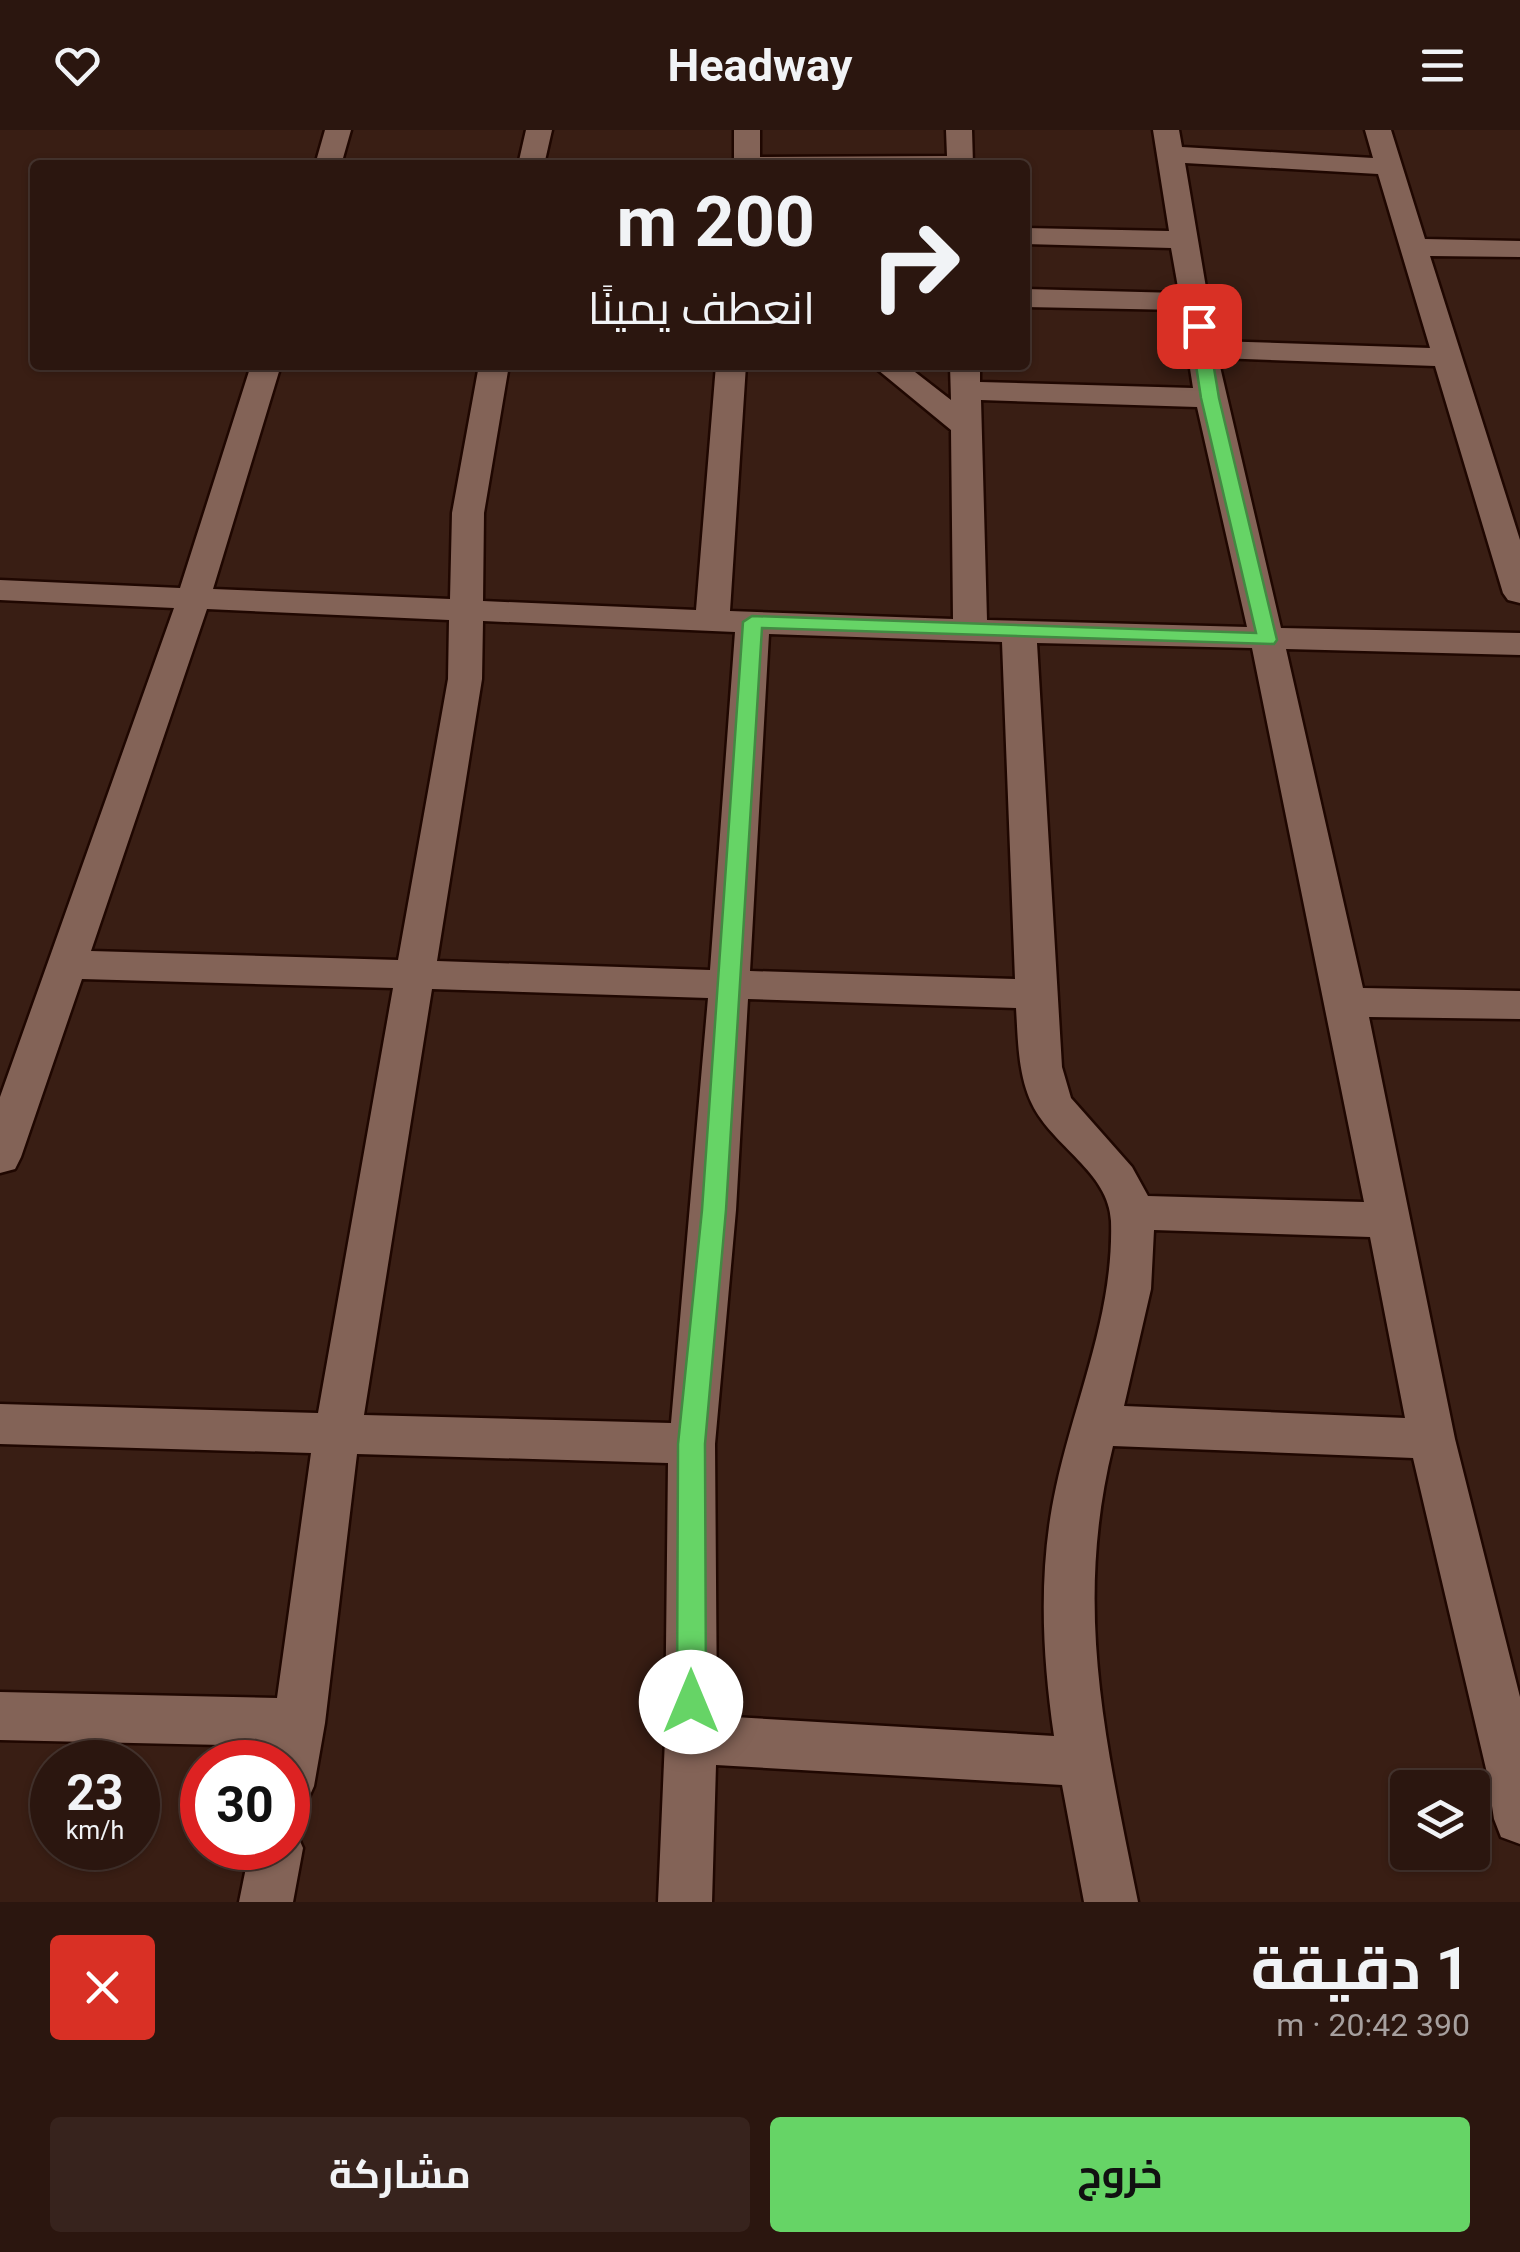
<!DOCTYPE html>
<html lang="ar">
<meta charset="utf-8">
<style>
:root{--surface:#2b160f;--page:#37231d;--text:#f1f3f6;--muted:#a69f9e;--line:#47352f;--accent:#66d466}
body{margin:0;font-family:Roboto,Cairo,sans-serif;background:var(--page);color:var(--text);direction:rtl;height:100vh;display:flex;flex-direction:column;font-size:38px;white-space:nowrap}
*{box-sizing:border-box;margin:0}
p{font-size:32px;color:var(--muted)}
.icon{flex:none;width:55px;height:55px;fill:none;stroke:currentColor;stroke-width:2;stroke-linecap:round;stroke-linejoin:round}
.map{position:relative;height:1772px;overflow:hidden;direction:ltr}
.details{display:flex;flex-direction:column;background:var(--surface);flex:1}
.details>*{flex:none}
.hud{position:absolute;left:30px;top:30px;width:1000px;height:210px;border-radius:10px;box-shadow:0 2px 8px #0004,0 0 0 2px var(--line);direction:rtl;background:#2b160f;color:var(--text);overflow:hidden}
.fabs{position:absolute;left:1390px;top:1640px;display:grid;gap:20px}
.fabs a{display:grid;place-items:center;width:100px;height:100px;border-radius:10px;background:var(--surface);box-shadow:0 2px 8px #0004,0 0 0 2px var(--line);font-size:50px}
.speed{position:absolute;left:30px;top:1610px;display:flex;gap:20px;font-size:50px;font-weight:700;text-align:center}
.speed>*{display:grid;place-content:center;width:130px;height:130px;border-radius:50%;background:var(--surface);box-shadow:0 2px 8px #0004,0 0 0 2px var(--line);line-height:1}
.speed small{font-size:25px;font-weight:400}
.speed .limit{border:15px solid #d22;background:#fff;color:#111}
.pin{position:absolute;display:grid;place-items:center;width:85px;height:85px;color:#fff;margin:-42px;border-radius:20px;box-shadow:0 5px 15px #0006}
.me{position:absolute;width:110px;margin:-55px;rotate:0deg;stroke-linejoin:round;filter:drop-shadow(0 0 8px #0008)}
.turn{display:flex;align-items:center;gap:35px;height:210px;padding:0 50px;font-size:45px}
.turn .icon{width:130px;height:130px;stroke-width:2.5}
.turn b{display:block;font-size:70px;line-height:85px}
.round{display:grid;place-items:center;flex:none;width:105px;height:105px;border-radius:10px;background:var(--page)}
.headline{display:flex;align-items:center;justify-content:space-between;height:170px;padding:0 50px}
h1{font-size:60px;font-weight:700;line-height:75px}
.button{display:flex;gap:20px;margin-top:auto;padding:20px 50px}
.button a{flex:1;height:115px;border-radius:10px;background:var(--accent);color:#111;font-size:40px;font-weight:700;line-height:115px;text-align:center}
.button a+a{background:var(--page);color:var(--text)}
header{display:flex;justify-content:space-between;align-items:center;height:130px;padding:0 50px;background:var(--surface);font-size:45px;font-weight:700}
.map>svg:first-child{display:block}
</style>
<header><svg class="icon" aria-label="menu" viewBox="0 0 24 24"><path d="M4 6h16M4 12h16M4 18h16"/></svg>Headway<svg class="icon" aria-label="heart" viewBox="0 0 24 24"><path d="M12 20l-8-8c-3-5 5-10 8-4 3-6 11-1 8 4z"/></svg></header>
<div class="map">
<svg width="1520" height="1772" viewBox="0 0 1520 1772">
<rect width="100%" height="100%" fill="#391e14"/>
<g fill="none" stroke-linecap="round" stroke-linejoin="round">
<!-- minor casing -->
<g stroke="#1f0701" stroke-width="5">
<g id="minor">
<path d="M325,0h26l-10,35h-26z"/>
<path d="M526,0h26l-8,35h-26z"/>
<path d="M734,0h26v27l187,-1 -1,-26h26l1,35h-245l6,-6z"/>
<path d="M1153,0h26l3,17 191,11 -8,-28h26l34,109 95,2v16l-90,-1 90,284v63l-12,-3 -5,-7 -68,-227 -217,-8 63,270 239,5v22l-234,-6 77,339 157,3v28l-151,-2 86,422 65,258v147l-19,-7 -7,-18 -7,-46 -74,-315 -300,-12c-40,162 -7,297 25,456h-54l-22,-117 -346,-20 -4,137h-54l7,-163 3,-276 -311,-9 -32,269 -11,63 -8,18 -18,7v-49h-22l3,-16 -269,-6v-48l277,6 34,-245 -311,-9v-40l318,9 75,-425 -311,-9 -61,178 -6,12 -15,4v-76l174,-489 -174,-8v-20l180,8 71,-223h30l-68,224 237,10 2,-86 27,-148h30l-25,148 -1,88 213,9 20,-245h30l-16,246 223,8 -2,-189 -79,-65h34l45,35 -1,-35h30v17l213,6 -12,-78 -156,-3v-18l154,4 -8,-45 -146,-4v-16l144,3zM1185,33l193,11 52,174 -215,-7zM981,270l216,7 50,220 -260,-7zM207,479l242,11 -1,59 -50,281 -307,-9zM483,491l252,11 -25,338 -273,-9 45,-282zM769,504l233,8 13,337 -265,-8zM1037,513l215,5 112,554 -216,-6 -16,-29 -61,-69 -9,-31zM432,859l276,9 -37,425 -307,-8zM748,869l268,9c2,32 2,67 16,96 20,42 77,68 79,117 3,93 -36,178 -55,266 -18,82 -14,166 -2,249l-337,-20 -2,-272 21,-234zM1154,1100l216,7 35,181 -281,-12 27,-117z"/>
<path d="M288,1697l7,3 8,18 -10,54h-54l11,-54h38z"/>
</g>
</g>
<!-- minor -->
<use href="#minor" fill="#836357" fill-rule="evenodd"/>
</g>
<!-- route -->
<path fill="#66d466" stroke="#428a42" stroke-width="2.5" d="M1199,191l8,5 12,72 58,242 -3,4 -512,-16 -36,582 -21,234 1,258 -5,10 -10,3 -10,-3 -4,-10 1,-258 24,-234 41,-588 9,-6 504,17 -55,-235 -11,-72z"/>
</svg>
<div class="fabs">
<a><svg class="icon" aria-label="layers" viewBox="0 0 24 24"><path d="M12 4l9 5-9 5-9-5zM3 14l9 5 9-5"/></svg></a>
</div>
<div class="speed"><div>23<small>km/h</small></div><div class="limit">30</div></div>
<div class="pin" style="left:1199px;top:196px;background:#d93025"><svg class="icon" aria-label="arrive" viewBox="0 0 24 24"><path d="M6 21V4h12l-3 4 3 4H6"/></svg></div>
<svg class="me" style="left:691px;top:1572px" viewBox="-20 -20 40 40"><circle r="19" fill="#fff"/><path d="M0-13L10 11 0 6-10 11z" fill="#66d466"/></svg>
<div class="hud">
<div class="turn"><svg class="icon" aria-label="right" viewBox="0 0 24 24"><path d="M7 20v-9h11M14 6l5 5-5 5"/></svg><div><b>200 m</b>انعطف يمينًا</div></div>
</div>
</div>
<section class="details">
<div class="headline"><div><h1>1 دقيقة</h1><p>390 m · 20:42</p></div><a class="round" style="background:#d93025;color:#fff"><svg class="icon" aria-label="close" viewBox="0 0 24 24"><path d="M6 6l12 12M18 6L6 18"/></svg></a></div>
<div class="button"><a>خروج</a><a>مشاركة</a></div>
</section>
